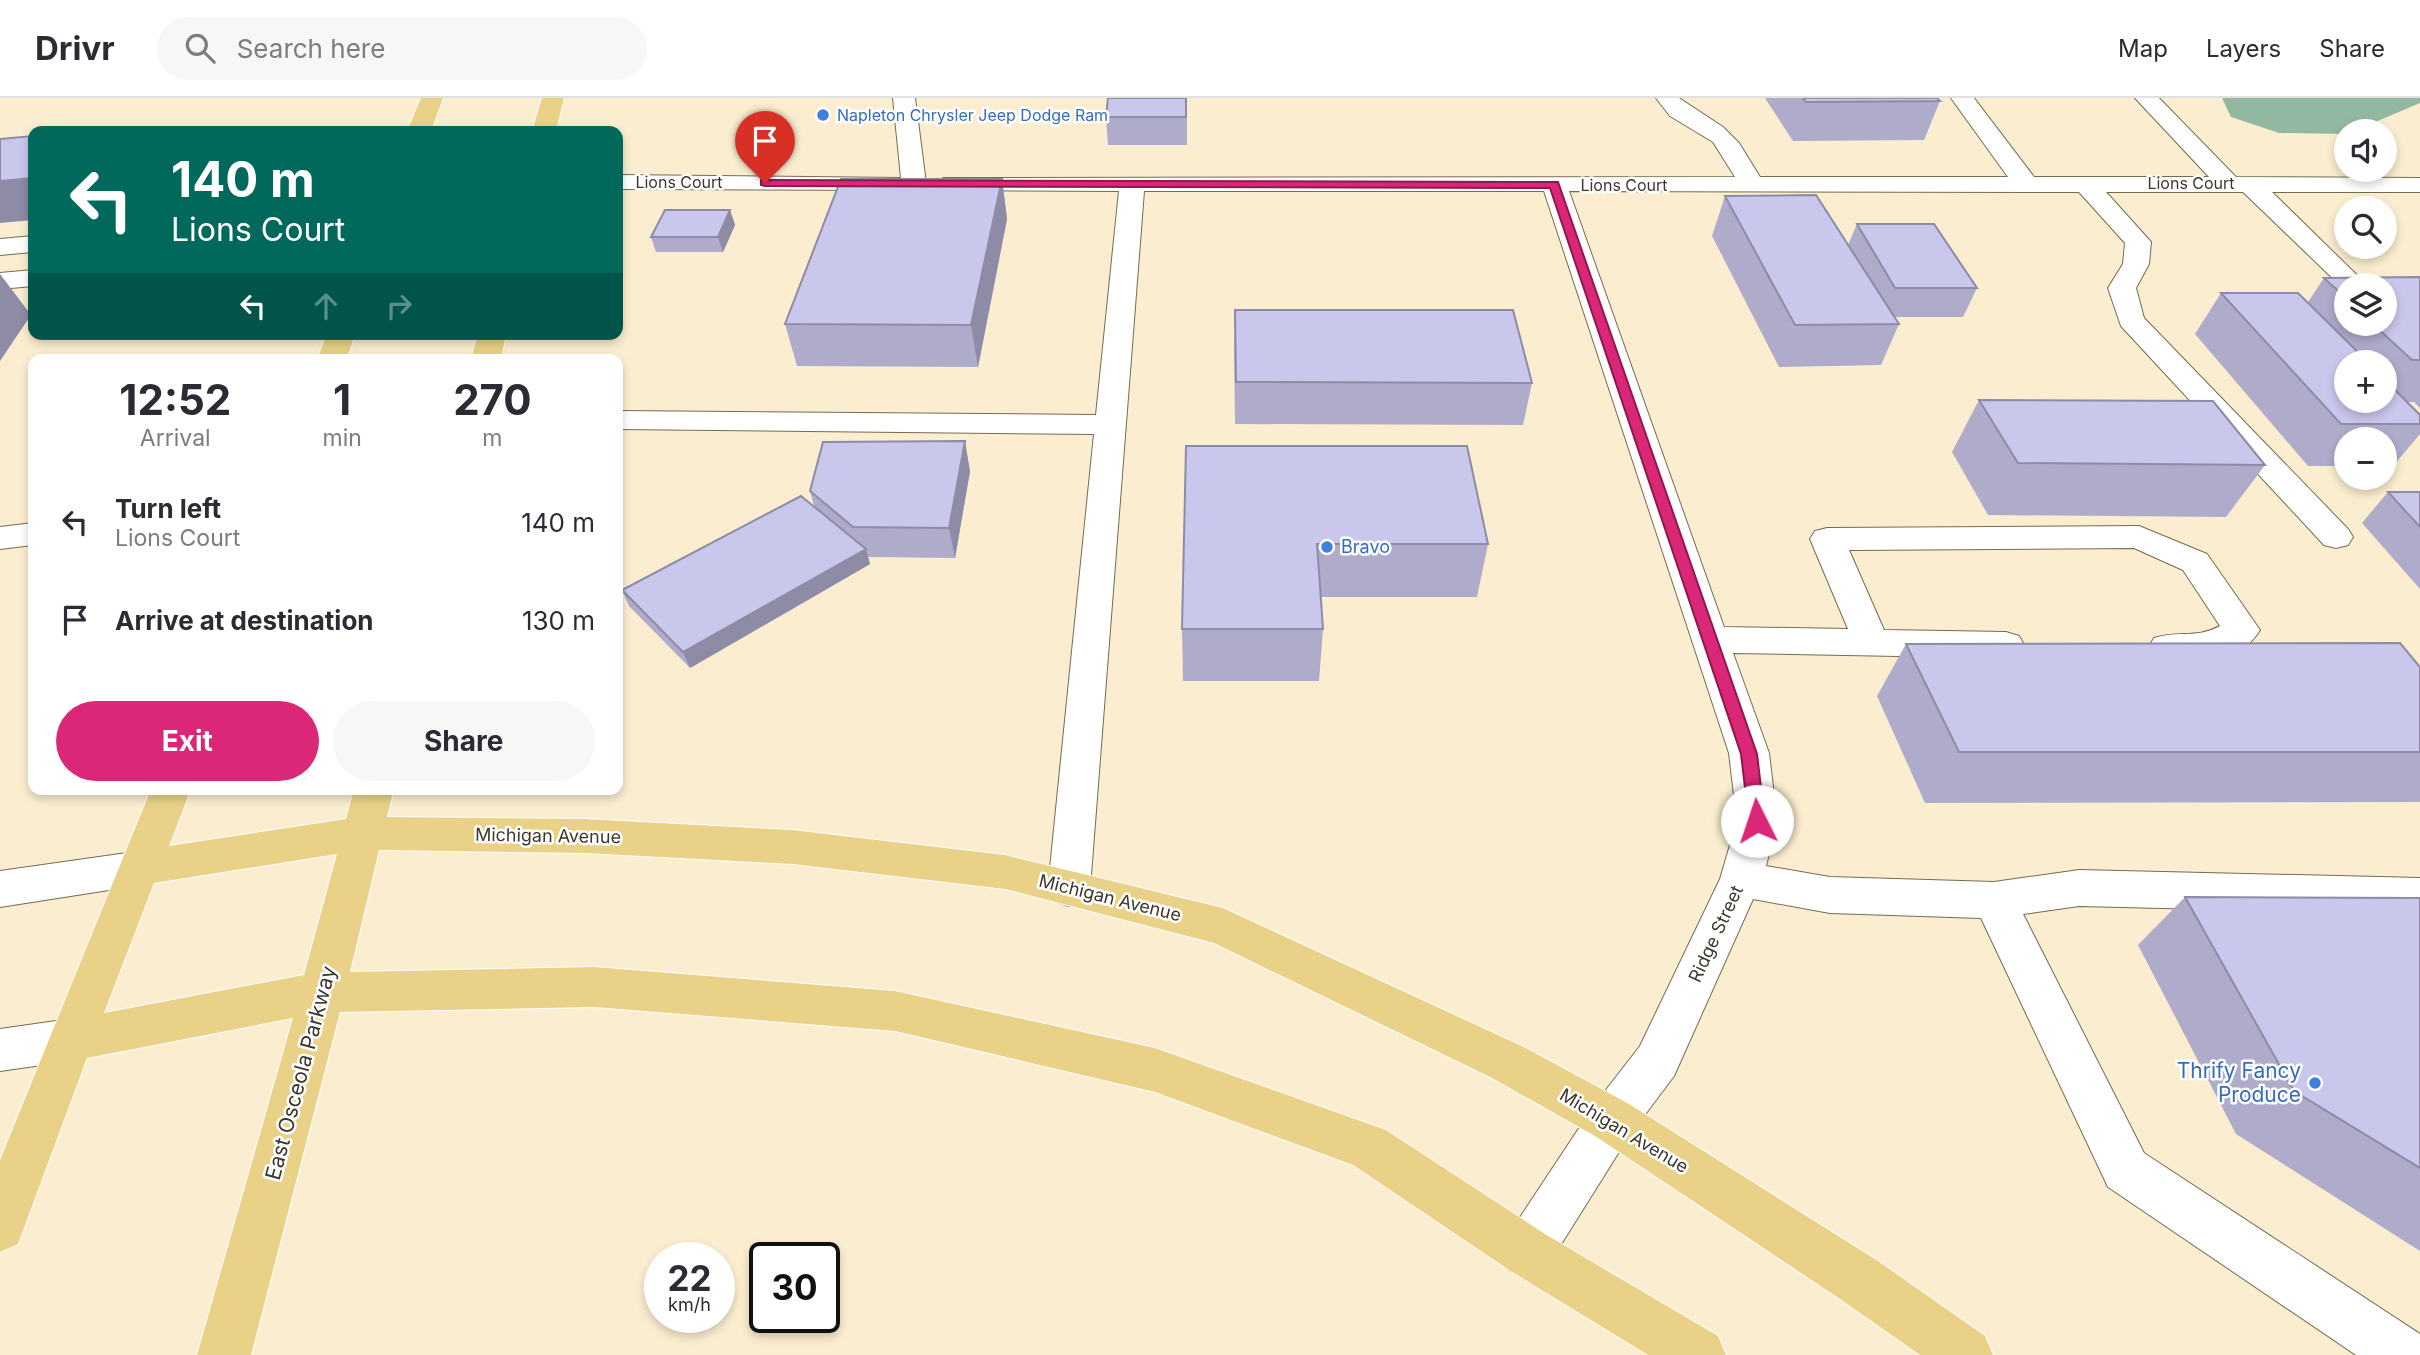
<!DOCTYPE html>
<meta charset="utf-8">
<style>
:root{--surface:#fff;--page:#f7f7f7;--text:#2b2b33;--muted:#7c7c81;--line:#e1e1e2;--accent:#db2777}
body{margin:0;font-family:Inter,sans-serif;background:var(--page);color:var(--text);height:100vh;display:flex;flex-direction:column;font-size:26px;white-space:nowrap}
*{box-sizing:border-box;margin:0}
p{font-size:23px;color:var(--muted)}
.icon{flex:none;width:38px;height:38px;fill:none;stroke:currentColor;stroke-width:2;stroke-linecap:round;stroke-linejoin:round}
.map{position:relative;flex:1;overflow:hidden}
.details{position:absolute;left:28px;top:256px;width:595px;height:441px;display:flex;flex-direction:column;background:var(--surface);border-radius:14px;box-shadow:0 4px 10px #0003}
.details>*{flex:none}
.top-card{position:absolute;left:28px;top:28px;width:595px;height:214px;border-radius:14px;box-shadow:0 4px 10px #0003;background:#00695c;color:#fff;overflow:hidden}
.buttons{position:absolute;left:2334px;top:21px;display:grid;gap:14px}
.buttons a{display:grid;place-items:center;width:63px;height:63px;border-radius:50%;background:var(--surface);box-shadow:0 4px 10px #0003;font-size:35px}
.speed{position:absolute;left:644px;top:1144px;display:flex;gap:14px;font-size:35px;font-weight:700;text-align:center}
.speed>*{display:grid;place-content:center;width:91px;height:91px;border-radius:50%;background:var(--surface);box-shadow:0 4px 10px #0003;line-height:1}
.speed small{font-size:18px;font-weight:400}
.speed .limit{border:4px solid #111;border-radius:10px;background:#fff;color:#111}
.pin{position:absolute;display:grid;place-items:center;width:60px;height:60px;color:#fff;margin:-72px -30px;border-radius:50% 50% 50% 0;rotate:-45deg;box-shadow:0 0 7px #0007}
.pin .icon{rotate:45deg}
.me{position:absolute;width:77px;margin:-38px;rotate:356deg;stroke-linejoin:round;filter:drop-shadow(0 0 5px #0008)}
.turn{display:flex;align-items:center;gap:24px;height:147px;padding:0 28px;font-size:32px}
.turn .icon{width:91px;height:91px;stroke-width:2.5}
.turn b{display:block;font-size:49px;line-height:60px}
.lanes{display:flex;align-items:center;height:66px;padding:0 28px;background:#0003;justify-content:center;gap:35px;direction:ltr}
.lanes .off{opacity:.35}
.eta{display:flex;justify-content:space-evenly;align-items:center;height:119px;text-align:center}
.eta b{font-size:42px;font-weight:700;line-height:49px}
.button{display:flex;gap:14px;margin-top:auto;padding:14px 28px}
.button a{flex:1;height:80px;border-radius:42px;background:var(--accent);color:#fff;font-size:28px;font-weight:700;line-height:80px;text-align:center}
.button a+a{background:var(--page);color:var(--text)}
ul{padding:0;list-style:none}
li{display:flex;align-items:center;gap:21px;height:98px;padding:0 28px}
li div{flex:1}
li b{display:block;font-size:26px}
li em{font-style:normal}
header{display:flex;align-items:center;gap:42px;box-sizing:border-box;height:98px;padding:0 35px;background:var(--surface);border-bottom:2px solid var(--line)}
header strong{font-size:33px}
nav{display:flex;gap:38px;margin-inline-start:auto;font-size:24px}
.search{width:490px;height:63px;background:var(--page);display:flex;align-items:center;gap:18px;box-sizing:border-box;padding:0 24px;border-radius:38px;color:var(--muted);font-size:26px}
.map>svg:first-child{display:block}
</style>
<header>
<strong>Drivr</strong>
<div class="search"><svg class="icon" aria-label="search" viewBox="0 0 24 24"><circle cx="10" cy="10" r="6"/><path d="M15 15l6 6"/></svg>Search here</div>
<nav><a>Map</a><a>Layers</a><a>Share</a></nav>
</header>
<div class="map">
<svg width="2420" height="1257" viewBox="0 0 2420 1257">
<rect width="100%" height="100%" fill="#fbeed0"/>
<!-- forest -->
<path fill="#92b8a2" d="M2222,0h198v5l-66,28h-7v3l-68,-1 -48,-16z"/>
<g fill="none" stroke-linecap="round" stroke-linejoin="round">
<!-- minor casing -->
<g stroke="#766a50" stroke-width="2">
<g id="minor">
<path d="M893,0h22l11,85 -3,5 -9,2 -11,-5 -11,5 -274,-1v-14l283,3z"/>
<path d="M1656,0h23l44,29 16,16 21,34h248l-57,-79h23l60,79h175l-74,-79h24l77,79 184,1v14h-148l95,93h-20v7l-104,-100h-137l45,50 -2,22 -13,24 8,30 204,211 5,8 -5,8 -12,3 -12,-3 -203,-219 -13,-38 15,-24 2,-21 -46,-51 -510,-1 155,436 124,2 -38,-90 5,-8 12,-3 312,-2 68,28 53,76c-20,34 -73,36 -106,26l-5,-9 5,-9c25,-8 42,1 66,-12l-37,-56 -49,-22 -285,2 35,80 122,2 13,4 5,9 -5,9 -13,4 -273,-5 36,100 8,68 -11,45 64,11 164,5 85,-12 341,8v36l-341,-8 -56,8 121,239 276,181v21h-64l-248,-168 -127,-269 -151,-5 -77,-14 -79,177 -45,60 -84,134 -18,8 -18,-8 -8,-18 8,-18 86,-130 45,-58 80,-167 17,-58 -8,-68 -185,-562h-400l-54,697 -6,13 -15,5 -15,-5 -6,-13 46,-454 -476,-5v-18l478,4 23,-224 -167,-1 -9,-2 -3,-5 3,-5 792,-1 -22,-35 -43,-26z"/>
<path d="M33,138v16l-33,3v-16z"/>
<path d="M33,172v16l-33,3v-16z"/>
<path d="M33,425v22l-33,4v-22z"/>
<path d="M141,753l15,5 6,12 -6,12 -15,5 -141,22v-36z"/>
<path d="M70,921l16,6 7,15 -7,15 -16,6 -70,10v-42z"/>
</g>
</g>
<!-- major casing -->
<g stroke="#fff" stroke-width="2">
<g id="major">
<path d="M421,0h22l-12,33h-24z"/>
<path d="M542,0h22l-8,33h-24z"/>
<path d="M327,236h28l-8,25h-30z"/>
<path d="M478,236h28l-5,25h-30z"/>
<path d="M151,691h40l-22,57 177,-27 8,-30h40l-7,28 197,2 208,11 213,25 218,53 303,140 103,56 249,157 107,75 8,19h-73l-80,-56 -245,-163 -103,-58 -278,-135 -209,-54 -213,-25 -208,-11 -205,-3 -29,122 244,-5 301,24 260,57 231,82 159,104 173,102 8,19h-78l-139,-85 -156,-105 -198,-73 -260,-61 -301,-24 -254,5 -89,343h-54l96,-337 -206,40 -69,186 -18,8v-92zM337,756l-33,121 -200,38 50,-130z"/>
</g>
</g>
<!-- minor -->
<use href="#minor" fill="#fff" fill-rule="evenodd"/>
<!-- major -->
<use href="#major" fill="#e9d287" fill-rule="evenodd"/>
</g>
<!-- wall -->
<g fill="#aeabcb" fill-rule="evenodd">
<path d="M1187,0v47h-79l-2,-28z"/>
<path d="M1765,0h172l3,3 -16,39 -131,1z"/>
<path d="M1002,81l5,40 -29,148 -181,-1 -12,-42z"/>
<path d="M1725,98l123,49 9,-21 120,64 -14,29h-68l4,7 -18,41 -102,2 -67,-131z"/>
<path d="M730,112l5,15 -12,27h-67l-5,-15z"/>
<path d="M2420,179v131l-6,-6h-6l12,13v19l-27,32h-8v-27h-38v27h-39l-113,-132 26,-41 87,9 16,-24zM2347,187l38,39h-38zM2347,264h38v39z"/>
<path d="M1235,212l297,73 -9,42 -288,-1 -1,-73z"/>
<path d="M1979,302l286,65 -39,52 -238,-2 -36,-63z"/>
<path d="M1186,348l302,98 -11,53h-156l2,32 -4,52h-136l-1,-52z"/>
<path d="M970,373l-15,87 -87,-1 2,7 -180,104 -61,-62 -7,-16 192,-84 -4,-15z"/>
<path d="M2388,394h32v97l-58,-66z"/>
<path d="M1906,546l514,23v135l-495,1 -48,-107z"/>
<path d="M2185,799l235,1v353l-184,-117 -98,-189z"/>
</g>
<!-- shaded-wall -->
<g fill="#8d8ba5">
<path d="M33,80v42l-33,3v-42z"/>
<path d="M1002,81l5,40 -29,148 -7,-42z"/>
<path d="M730,112l5,15 -12,27 -5,-15z"/>
<path d="M0,176l31,41 -31,46z"/>
<path d="M965,343l5,30 -15,87 -6,-30z"/>
<path d="M866,451l4,15 -180,104 -7,-16z"/>
</g>
<!-- building -->
<g fill="#cac7ec" stroke="#8d8ba5" stroke-width="2">
<path d="M1108,0h78v19h-80z"/>
<path d="M1803,0h134l3,3 -134,1z"/>
<path d="M33,38v42l-33,3v-42z"/>
<path d="M841,81h161l-31,146 -186,-1z"/>
<path d="M1816,97l83,129 -104,1 -70,-129z"/>
<path d="M665,112h65l-12,27h-67z"/>
<path d="M1857,126h77l43,64h-82z"/>
<path d="M2420,179v83h-8l-39,-36h12v-39h-38v14l-23,-21z"/>
<path d="M2221,195h77l70,69h-21v39h38v-21l35,35v9h-79z"/>
<path d="M1235,212h278l19,73 -296,-1z"/>
<path d="M1979,302l234,1 52,64 -247,-2z"/>
<path d="M965,343l-16,87 -96,-1 -43,-36 13,-49z"/>
<path d="M1186,348h281l21,98h-171l6,85h-141z"/>
<path d="M2388,394h32v35z"/>
<path d="M801,398l65,53 -183,103 -61,-62z"/>
<path d="M2400,545l20,24v85h-461l-53,-108z"/>
<path d="M2185,799l235,1v270l-126,-77z"/>
</g>
<!-- route -->
<path fill="#db2777" stroke="#8e194d" stroke-width="2" d="M761,82l797,2 199,572 8,67 -2,5h-12l-2,-5 -8,-67 -191,-566 -785,-2 -4,-1z"/>
<!-- markers -->
<g fill="#3f7fe0" stroke="#fff" stroke-width="2.5">
<circle cx="823" cy="17" r="7"/>
<circle cx="1327" cy="449" r="7"/>
<circle cx="2315" cy="985" r="7"/>
</g>
<g text-anchor="middle" stroke-width="5" stroke-linejoin="round" paint-order="stroke">
<!-- far-shop labels -->
<g font-size="16" fill="#366cbe" stroke="#fff" text-anchor="start">
<text x="837" y="23">Napleton Chrysler Jeep Dodge Ram</text>
</g>
<!-- far-street labels -->
<g font-size="16" fill="#3c372c" stroke="#fff">
<text x="679" y="90">Lions Court</text>
<text x="2191" y="91">Lions Court</text>
<text x="1624" y="93">Lions Court</text>
</g>
<!-- shop labels -->
<g font-size="18" fill="#366cbe" stroke="#fff" text-anchor="start">
<text x="1341" y="455">Bravo</text>
</g>
<!-- street labels -->
<g font-size="18" fill="#3c372c" stroke="#fff">
<text transform="translate(548 738) rotate(1)" y="6">Michigan Avenue</text>
<text transform="translate(1110 800) rotate(14)" y="6">Michigan Avenue</text>
<text transform="translate(1716 836) rotate(-65)" y="6">Ridge Street</text>
<text transform="translate(1624 1033) rotate(31)" y="6">Michigan Avenue</text>
</g>
<!-- near-shop labels -->
<g font-size="21" fill="#366cbe" stroke="#fff" text-anchor="end">
<text x="2301" y="980">Thrify Fancy<tspan x="2301" dy="24">Produce</tspan></text>
</g>
<!-- near-street labels -->
<g font-size="21" fill="#3c372c" stroke="#fff">
<text transform="translate(301 975) rotate(-75)" y="7">East Osceola Parkway</text>
</g>
</g>
</svg>
<div class="buttons">
<a><svg class="icon" aria-label="sound" viewBox="0 0 24 24"><path d="M4 9h4l5-4v14l-5-4H4zM17 9q2 3 0 6"/></svg></a>
<a><svg class="icon" aria-label="search" viewBox="0 0 24 24"><circle cx="10" cy="10" r="6"/><path d="M15 15l6 6"/></svg></a>
<a><svg class="icon" aria-label="layers" viewBox="0 0 24 24"><path d="M12 4l9 5-9 5-9-5zM3 14l9 5 9-5"/></svg></a>
<a>+</a>
<a>−</a>
</div>
<div class="speed"><div>22<small>km/h</small></div><div class="limit">30</div></div>
<div class="pin" style="left:765px;top:85px;background:#d93025"><svg class="icon" aria-label="arrive" viewBox="0 0 24 24"><path d="M6 21V4h12l-3 4 3 4H6"/></svg></div>
<svg class="me" style="left:1757px;top:723px" viewBox="-20 -20 40 40"><circle r="19" fill="#fff"/><path d="M0-13L10 11 0 6-10 11z" fill="#db2777"/></svg>
<div class="top-card">
<div class="turn"><svg class="icon" aria-label="left" viewBox="0 0 24 24"><path d="M17 20v-9H6M10 6l-5 5 5 5"/></svg><div><b>140 m</b>Lions Court</div></div>
<div class="lanes"><svg class="icon" aria-label="left" viewBox="0 0 24 24"><path d="M17 20v-9H6M10 6l-5 5 5 5"/></svg><svg class="icon off" aria-label="ahead" viewBox="0 0 24 24"><path d="M12 20V5M6 11l6-6 6 6"/></svg><svg class="icon off" aria-label="right" viewBox="0 0 24 24"><path d="M7 20v-9h11M14 6l5 5-5 5"/></svg></div>
</div>
<section class="details">
<div class="eta">
<div><b>12:52</b><p>Arrival</p></div>
<div><b>1</b><p>min</p></div>
<div><b>270</b><p>m</p></div>
</div>
<ul>
<li><svg class="icon" aria-label="left" viewBox="0 0 24 24"><path d="M17 20v-9H6M10 6l-5 5 5 5"/></svg><div><b>Turn left</b><p>Lions Court</p></div><em>140 m</em></li>
<li><svg class="icon" aria-label="arrive" viewBox="0 0 24 24"><path d="M6 21V4h12l-3 4 3 4H6"/></svg><div><b>Arrive at destination</b></div><em>130 m</em></li>
</ul>
<div class="button"><a>Exit</a><a>Share</a></div>
</section>
</div>
